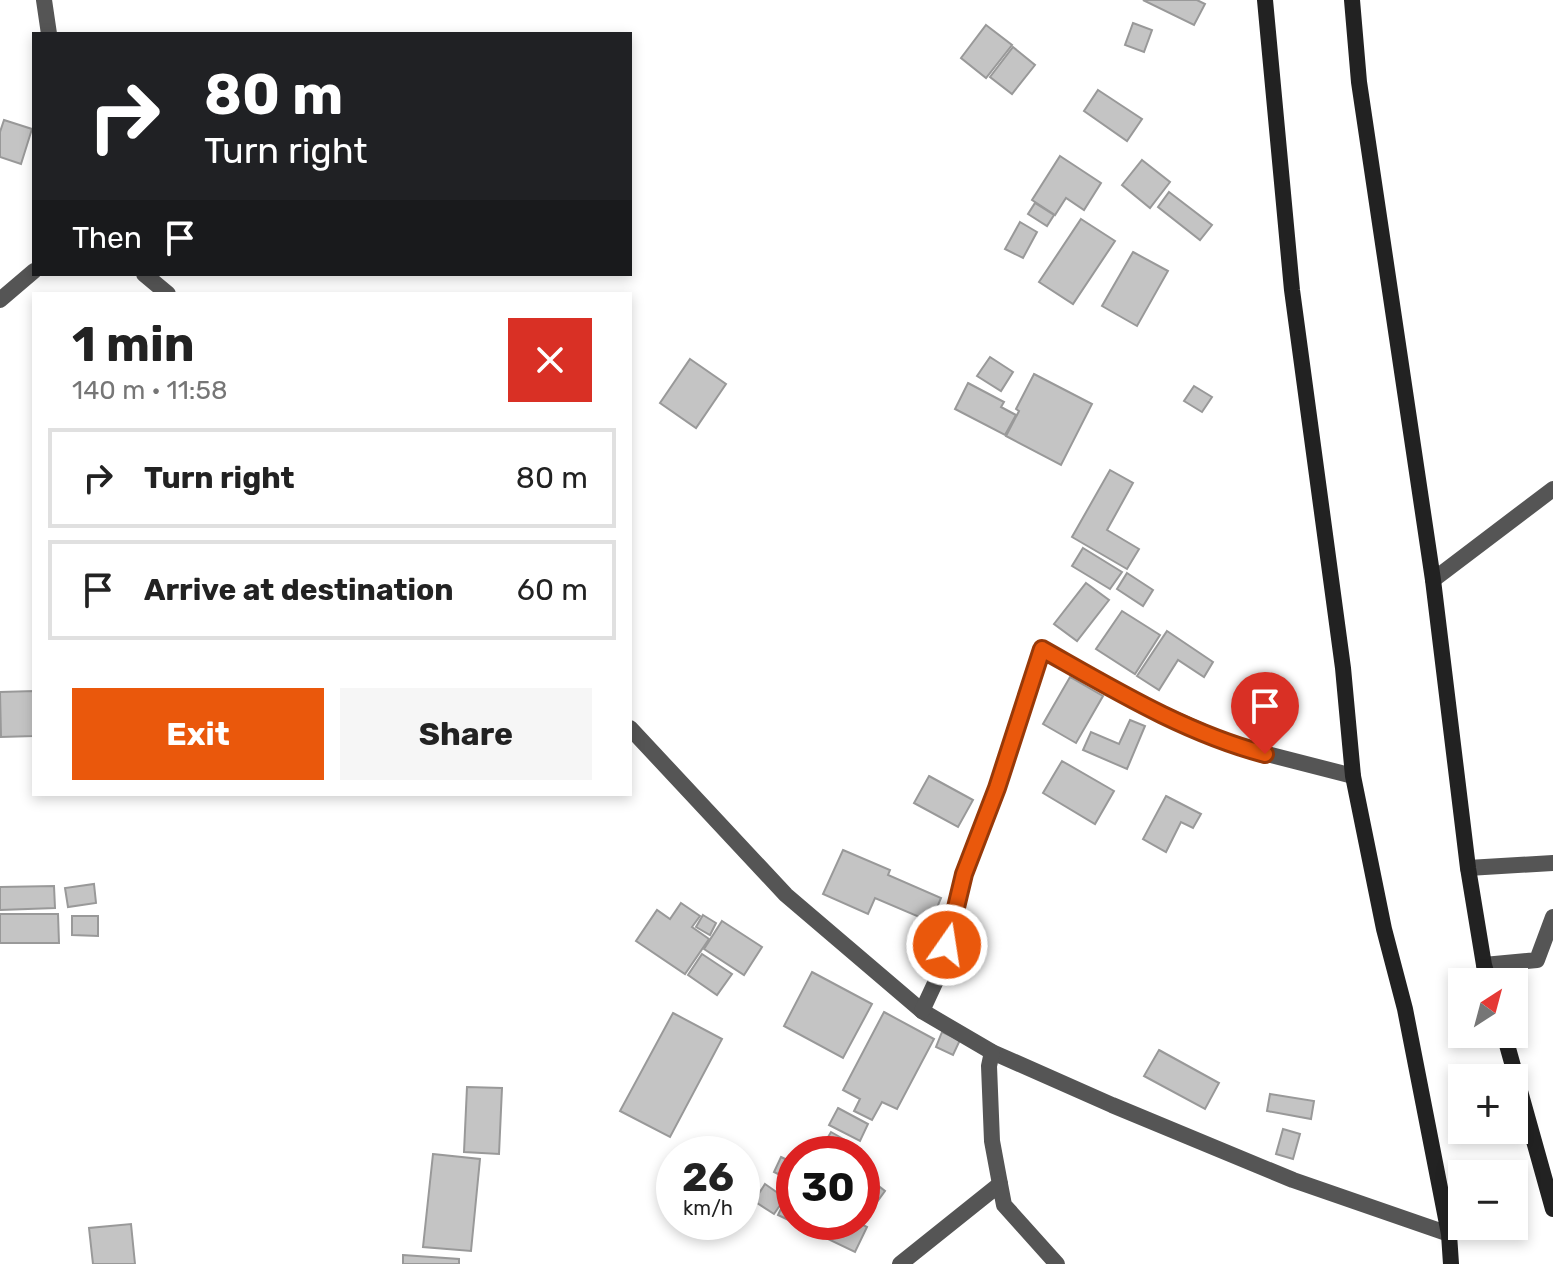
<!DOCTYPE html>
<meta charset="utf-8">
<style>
:root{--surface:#fff;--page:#f6f6f6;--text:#222;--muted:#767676;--line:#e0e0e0;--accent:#ea580c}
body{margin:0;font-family:Rubik,sans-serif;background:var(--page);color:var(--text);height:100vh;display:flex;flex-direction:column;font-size:30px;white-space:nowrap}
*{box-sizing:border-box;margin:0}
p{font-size:26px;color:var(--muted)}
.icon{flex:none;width:44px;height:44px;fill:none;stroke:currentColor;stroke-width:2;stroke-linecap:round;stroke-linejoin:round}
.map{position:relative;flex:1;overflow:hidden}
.panel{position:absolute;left:32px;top:292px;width:600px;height:504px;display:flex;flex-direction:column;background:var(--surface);border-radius:0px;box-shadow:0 4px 12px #0003}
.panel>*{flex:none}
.top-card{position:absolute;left:32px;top:32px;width:600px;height:244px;border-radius:0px;box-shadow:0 4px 12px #0003;background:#202124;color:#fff;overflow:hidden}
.needle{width:52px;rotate:36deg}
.fabs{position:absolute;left:1448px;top:968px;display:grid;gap:16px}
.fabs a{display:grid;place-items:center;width:80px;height:80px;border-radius:0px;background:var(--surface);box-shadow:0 4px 12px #0003;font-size:40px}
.speed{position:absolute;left:656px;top:1136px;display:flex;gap:16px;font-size:40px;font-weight:700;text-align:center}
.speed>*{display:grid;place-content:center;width:104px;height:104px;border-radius:50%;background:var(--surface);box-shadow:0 4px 12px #0003;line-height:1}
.speed small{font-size:20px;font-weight:400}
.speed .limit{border:12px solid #d22;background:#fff;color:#111}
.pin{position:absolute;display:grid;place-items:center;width:68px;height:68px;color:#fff;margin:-82px -34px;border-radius:50% 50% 50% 0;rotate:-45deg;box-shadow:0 0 8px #0007}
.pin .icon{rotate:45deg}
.me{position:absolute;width:88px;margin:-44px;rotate:13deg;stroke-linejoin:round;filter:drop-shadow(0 0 6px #0008)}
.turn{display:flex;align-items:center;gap:28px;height:168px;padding:0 40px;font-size:36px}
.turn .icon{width:104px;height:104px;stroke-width:2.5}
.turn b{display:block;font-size:56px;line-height:68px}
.then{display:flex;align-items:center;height:76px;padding:0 40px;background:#0003;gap:16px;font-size:30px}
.round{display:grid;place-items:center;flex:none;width:84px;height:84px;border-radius:0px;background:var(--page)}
.summary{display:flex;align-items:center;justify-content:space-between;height:136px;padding:0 40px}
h1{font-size:48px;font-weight:700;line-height:60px}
.action{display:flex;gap:16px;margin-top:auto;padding:16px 40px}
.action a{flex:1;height:92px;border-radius:0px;background:var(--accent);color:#fff;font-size:32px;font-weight:700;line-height:92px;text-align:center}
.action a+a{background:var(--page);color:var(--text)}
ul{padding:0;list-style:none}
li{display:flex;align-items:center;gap:24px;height:100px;margin:0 16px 12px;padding:0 24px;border:4px solid var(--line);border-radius:0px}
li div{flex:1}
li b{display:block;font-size:30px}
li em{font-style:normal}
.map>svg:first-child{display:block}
</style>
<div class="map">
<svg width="1553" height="1264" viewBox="0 0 1553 1264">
<rect width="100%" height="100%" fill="#fff"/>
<!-- building -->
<g fill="#c4c4c4" stroke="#999" stroke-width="2">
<path d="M1143,0h54l8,4 -11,21z"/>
<path d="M1133,23l19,7 -8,22 -19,-7z"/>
<path d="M986,25l26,20 -26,33 -25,-20z"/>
<path d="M1013,47l22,18 -23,29 -22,-17z"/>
<path d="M1098,90l44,29 -15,22 -43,-30z"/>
<path d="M4,120l28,9 -11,35 -21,-7v-25z"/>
<path d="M1060,156l41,27 -17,27 -18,-12 -11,17 -23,-15z"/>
<path d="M1142,160l28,22 -20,26 -28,-23z"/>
<path d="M1169,192l43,33 -12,15 -42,-33z"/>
<path d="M1035,203l19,12 -7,11 -19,-12z"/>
<path d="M1081,219l34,22 -42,63 -34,-22z"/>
<path d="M1020,222l17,10 -14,26 -18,-9z"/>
<path d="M1133,252l35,19 -31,55 -35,-20z"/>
<path d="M990,357l23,15 -12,19 -24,-15z"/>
<path d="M690,359l36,25 -30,44 -36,-25z"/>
<path d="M1034,374l58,30 -31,61 -55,-29 13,-25 -3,-2z"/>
<path d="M968,383l36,19 -3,5 15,8 -11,20 -50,-26z"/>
<path d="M1194,386l18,11 -10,15 -18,-11z"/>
<path d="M1110,470l23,13 -26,47 32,19 -12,20 -55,-32z"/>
<path d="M1083,548l39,24 -12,17 -38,-23z"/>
<path d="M1127,573l26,17 -10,16 -26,-17z"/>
<path d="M1086,583l23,17 -32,41 -23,-17z"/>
<path d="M1122,611l38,24 -25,39 -39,-25z"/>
<path d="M1167,631l46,31 -9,15 -26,-17 -19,30 -22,-14z"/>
<path d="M1070,677l33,19 -27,47 -33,-19z"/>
<path d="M34,691v45l-33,1 -1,-45z"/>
<path d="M1130,720l15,6 -18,43 -44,-19 8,-18 28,12z"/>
<path d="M1062,761l52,30 -19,33 -52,-31z"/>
<path d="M929,776l44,24 -15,27 -44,-24z"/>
<path d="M1166,796l35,18 -8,14 -12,-6 -15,30 -23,-13z"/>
<path d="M843,850l47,20 -2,5 53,23 -10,24 -56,-24 -7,16 -45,-20z"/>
<path d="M94,884l2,19 -28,4 -3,-19z"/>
<path d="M54,886l1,22 -55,2v-23z"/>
<path d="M681,903l19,13 -8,11 17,12 -24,35 -49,-33 21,-31 13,9z"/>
<path d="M0,914h58l1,29h-59z"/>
<path d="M703,915l13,8 -6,12 -14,-8z"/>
<path d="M72,916h26v20l-26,-1z"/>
<path d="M722,921l40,26 -18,28 -40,-26z"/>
<path d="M702,954l30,20 -15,21 -29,-20z"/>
<path d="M812,972l60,32 -29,54 -59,-32z"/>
<path d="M884,1012l50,27 -37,70 -15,-7 -10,18 -18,-9 6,-12 -17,-9z"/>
<path d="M673,1013l49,26 -52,98 -50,-26z"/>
<path d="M942,1032l18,8 -7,15 -17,-8z"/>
<path d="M1159,1050l60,33 -14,26 -61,-33z"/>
<path d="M467,1087l35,1 -3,66 -35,-2z"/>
<path d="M1270,1094l44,7 -3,18 -44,-8z"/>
<path d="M838,1108l30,16 -8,17 -31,-16z"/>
<path d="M1283,1129l17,5 -7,25 -17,-5z"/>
<path d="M831,1132l30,17 -3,5h-40z"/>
<path d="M433,1154l47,5 -9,92 -48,-4z"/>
<path d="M781,1157l13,6v19l-20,-10z"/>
<path d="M862,1173l23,18 -11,15 -12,-9z"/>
<path d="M793,1183l1,39h63l10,5 -12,25 -77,-37z"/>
<path d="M765,1184l20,14 -11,16 -20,-13z"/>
<path d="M131,1224l4,40h-42l-4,-36z"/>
<path d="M403,1255l56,4v5h-56z"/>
</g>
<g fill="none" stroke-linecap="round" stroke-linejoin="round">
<!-- street -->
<g stroke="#555" stroke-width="16">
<path d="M44,0l5,34"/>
<path d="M144,274l24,20"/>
<path d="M0,300l34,-29"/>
<path d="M1433,580l120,-91"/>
<path d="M630,728l156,167 136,116 70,41 120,53 181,75 156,54"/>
<path d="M1468,868l85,-5"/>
<path d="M1484,965l53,-5 16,-43"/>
<path d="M922,1011l20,-43 22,-94 33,-86 45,-139 97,54 97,43 117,30"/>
<path d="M992,1052l-3,14 3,75 8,43"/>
<path d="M900,1264l100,-80 4,21 53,59"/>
</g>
<!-- secondary -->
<g stroke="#222" stroke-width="16">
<path d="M1265,0l27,290 51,378 10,108 31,153 21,80 44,225 2,30"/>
<path d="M1352,0l7,82 74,498 35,288 16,97 5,17"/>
<path d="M1504,1034l49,175"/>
</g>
</g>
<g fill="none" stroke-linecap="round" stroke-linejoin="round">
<!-- route casing -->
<g stroke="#983908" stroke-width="20">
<path id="route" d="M947,945l17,-71 33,-86 45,-139c71,40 143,84 223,105"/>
</g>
<!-- route -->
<use href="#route" stroke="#ea580c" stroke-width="14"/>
</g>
</svg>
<div class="fabs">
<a><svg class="needle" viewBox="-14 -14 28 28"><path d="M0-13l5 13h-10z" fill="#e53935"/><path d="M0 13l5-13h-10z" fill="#767676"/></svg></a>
<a>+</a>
<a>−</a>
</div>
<div class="speed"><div>26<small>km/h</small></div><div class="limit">30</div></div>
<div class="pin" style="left:1265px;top:754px;background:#d93025"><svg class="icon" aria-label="arrive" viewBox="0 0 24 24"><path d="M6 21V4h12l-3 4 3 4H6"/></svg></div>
<svg class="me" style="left:947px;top:945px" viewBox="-20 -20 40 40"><circle r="17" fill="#ea580c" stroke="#fff" stroke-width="3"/><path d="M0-11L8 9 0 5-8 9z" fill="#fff"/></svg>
<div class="top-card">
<div class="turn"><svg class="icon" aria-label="right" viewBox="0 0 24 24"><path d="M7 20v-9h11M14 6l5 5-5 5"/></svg><div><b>80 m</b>Turn right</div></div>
<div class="then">Then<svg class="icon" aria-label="arrive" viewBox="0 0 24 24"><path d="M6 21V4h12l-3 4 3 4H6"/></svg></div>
</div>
<section class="panel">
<div class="summary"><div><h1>1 min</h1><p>140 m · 11:58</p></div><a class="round" style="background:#d93025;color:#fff"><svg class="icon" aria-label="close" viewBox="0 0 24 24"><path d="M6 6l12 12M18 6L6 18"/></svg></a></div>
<ul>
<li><svg class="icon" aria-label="right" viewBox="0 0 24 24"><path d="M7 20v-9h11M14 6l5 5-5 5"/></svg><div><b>Turn right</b></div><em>80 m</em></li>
<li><svg class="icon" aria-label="arrive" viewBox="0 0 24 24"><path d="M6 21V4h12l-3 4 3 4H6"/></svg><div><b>Arrive at destination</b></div><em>60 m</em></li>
</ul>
<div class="action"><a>Exit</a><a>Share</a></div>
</section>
</div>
